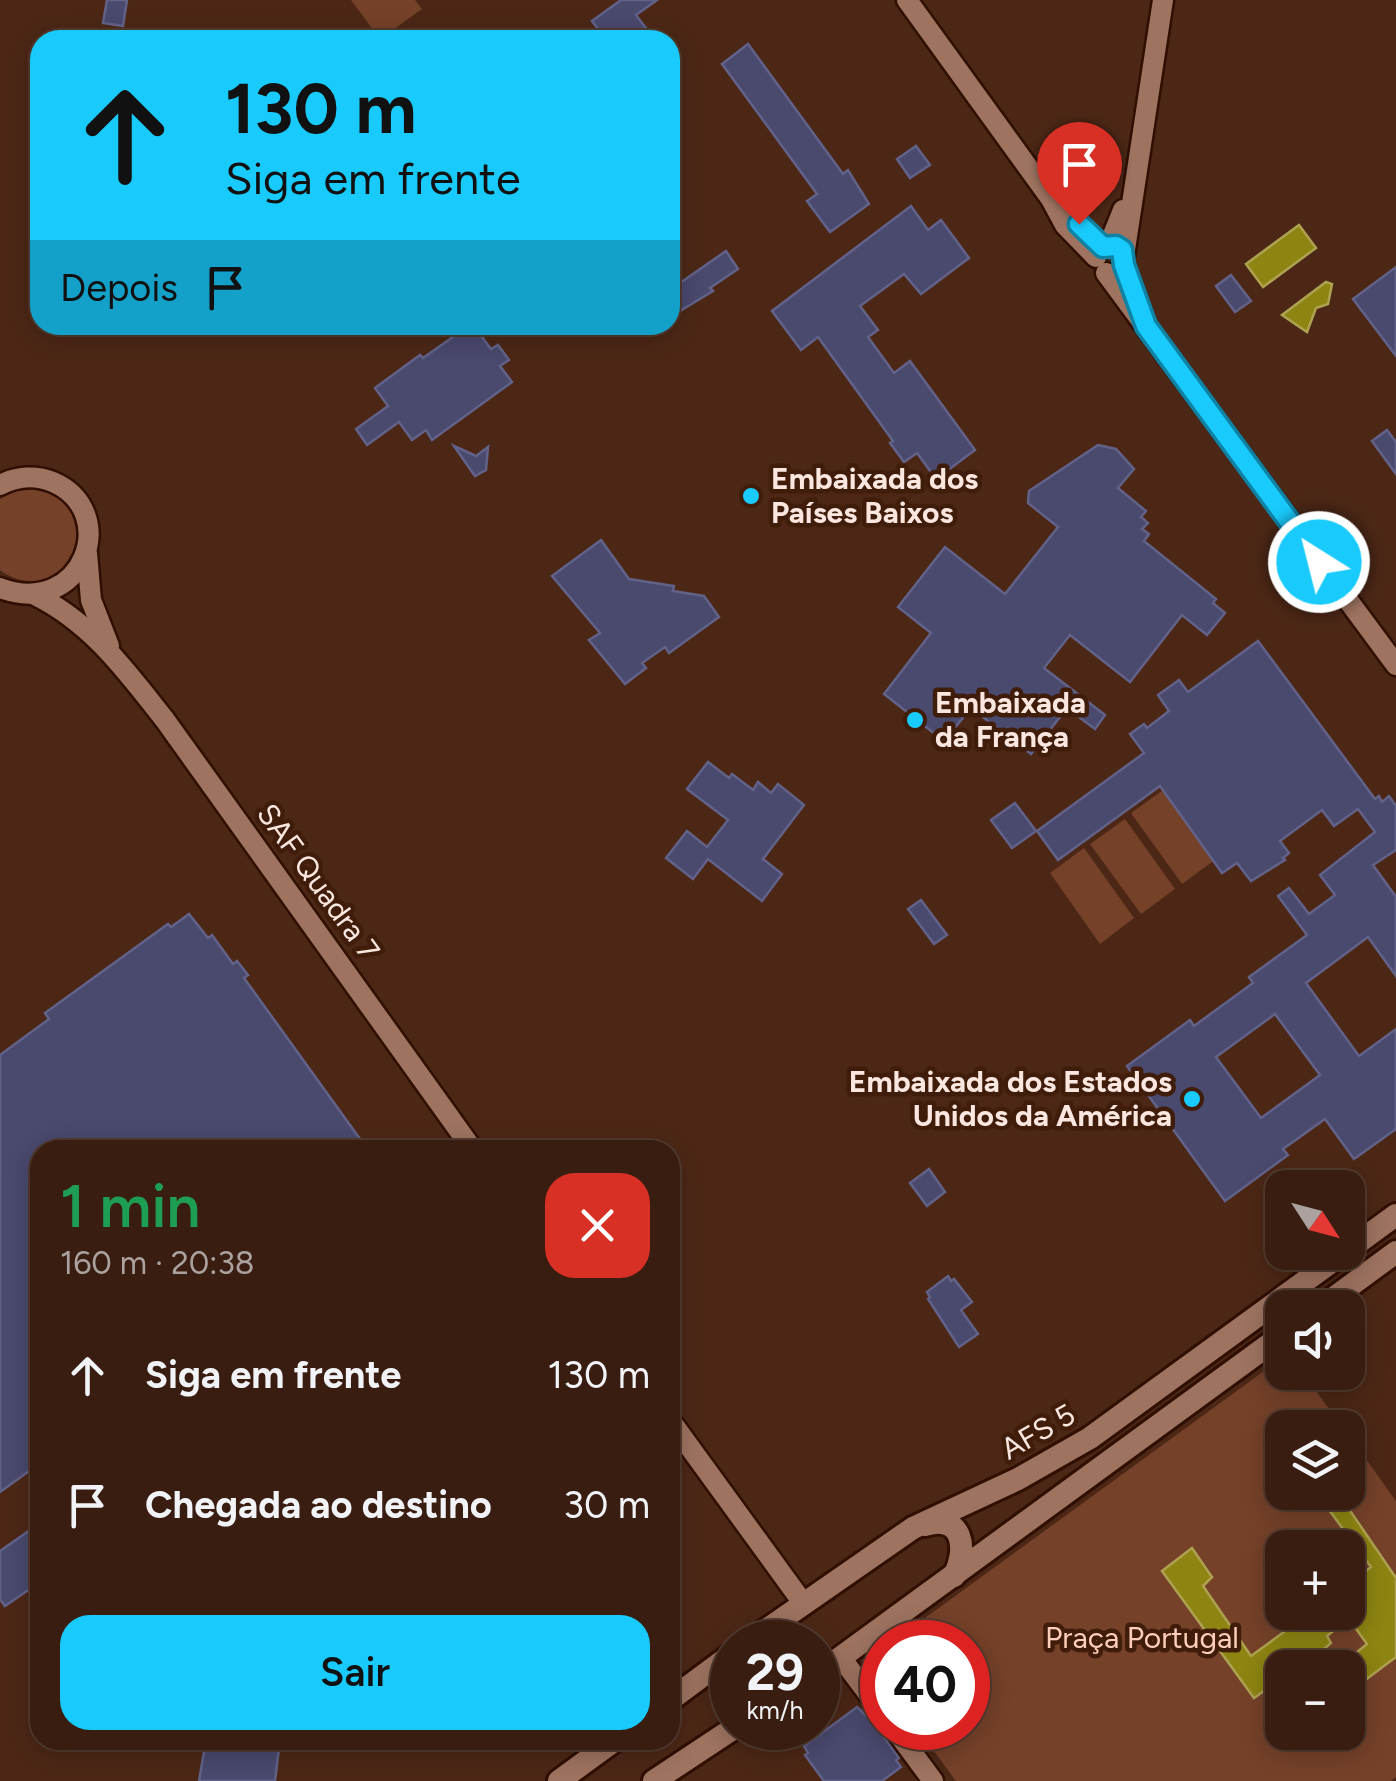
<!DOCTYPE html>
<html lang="pt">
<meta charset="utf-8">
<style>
:root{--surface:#391d10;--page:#402619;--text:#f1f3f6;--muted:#aba29f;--line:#533b30;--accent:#19cafc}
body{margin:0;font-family:Figtree,sans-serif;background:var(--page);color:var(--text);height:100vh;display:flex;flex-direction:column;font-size:38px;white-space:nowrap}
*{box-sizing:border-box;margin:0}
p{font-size:32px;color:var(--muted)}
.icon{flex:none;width:55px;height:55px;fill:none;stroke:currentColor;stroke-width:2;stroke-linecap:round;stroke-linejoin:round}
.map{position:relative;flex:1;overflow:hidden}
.drawer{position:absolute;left:30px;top:1140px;width:650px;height:610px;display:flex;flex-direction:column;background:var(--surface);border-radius:30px;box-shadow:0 5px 25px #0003,0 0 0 2px var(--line)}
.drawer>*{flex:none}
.hud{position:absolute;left:30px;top:30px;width:650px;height:305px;border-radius:30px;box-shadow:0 5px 25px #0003,0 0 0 2px var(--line);background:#19cafc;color:#111;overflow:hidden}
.needle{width:65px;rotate:126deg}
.controls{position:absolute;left:1265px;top:1170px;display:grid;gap:20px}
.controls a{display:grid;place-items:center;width:100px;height:100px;border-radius:20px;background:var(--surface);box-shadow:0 5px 25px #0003,0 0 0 2px var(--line);font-size:50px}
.speed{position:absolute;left:710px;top:1620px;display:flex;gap:20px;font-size:50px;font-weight:700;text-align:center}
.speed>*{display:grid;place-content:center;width:130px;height:130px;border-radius:50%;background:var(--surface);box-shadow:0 5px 25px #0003,0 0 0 2px var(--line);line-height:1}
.speed small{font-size:25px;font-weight:400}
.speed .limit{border:15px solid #d22;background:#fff;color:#111}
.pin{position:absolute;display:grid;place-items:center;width:85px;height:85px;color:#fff;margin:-102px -42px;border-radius:50% 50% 50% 0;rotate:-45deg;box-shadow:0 0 10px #0007}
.pin .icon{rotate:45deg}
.me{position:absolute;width:110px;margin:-55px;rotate:324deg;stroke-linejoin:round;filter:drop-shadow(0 0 8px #0008)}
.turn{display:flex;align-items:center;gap:35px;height:210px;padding:0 30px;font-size:45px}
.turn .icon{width:130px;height:130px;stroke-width:2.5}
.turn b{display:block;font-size:70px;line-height:85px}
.then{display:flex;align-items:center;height:95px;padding:0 30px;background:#0003;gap:20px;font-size:38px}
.round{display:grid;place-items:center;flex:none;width:105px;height:105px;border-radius:30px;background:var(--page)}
.head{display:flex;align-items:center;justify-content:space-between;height:170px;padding:0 30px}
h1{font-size:60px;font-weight:600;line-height:75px;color:#1e9e55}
.button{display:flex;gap:20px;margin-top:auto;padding:20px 30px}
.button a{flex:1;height:115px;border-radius:30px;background:var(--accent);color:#111;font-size:40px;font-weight:600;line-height:115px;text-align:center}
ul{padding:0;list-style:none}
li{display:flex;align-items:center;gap:30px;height:130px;padding:0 30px}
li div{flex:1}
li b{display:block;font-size:38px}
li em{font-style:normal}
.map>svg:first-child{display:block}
</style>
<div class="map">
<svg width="1396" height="1781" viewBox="0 0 1396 1781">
<rect width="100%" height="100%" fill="#4c2716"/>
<!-- green -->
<g fill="#754129" fill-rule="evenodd">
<path d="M351,0h64l7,9 -42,30z"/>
<path d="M36,487c82,25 24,128 -36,83v-71l20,-11z"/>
<path d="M1166,788l50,71 -34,25 -51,-71z"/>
<path d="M1125,819l50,70 -34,25 -51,-70z"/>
<path d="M1084,848l50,70 -34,26 -50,-71z"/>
<path d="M1282,1358v14l21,1 39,54 -60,1v64h66v-58l48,67v276l-5,4h-435l-39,-53h51v-86h-76zM1282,1548h66v64h-66zM1282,1668h66v64h-66z"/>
</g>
<!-- water -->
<g fill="#8d8412" stroke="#aea250" stroke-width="2.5">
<path d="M1299,225l17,23 -53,39 -17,-23z"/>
<path d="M1326,282l6,2 -4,20 -12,4 -9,24 -25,-17z"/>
<path d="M1293,1493h45l58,85v79l-48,36v-25l-27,-1 19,-12 6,6 21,-17 -18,-25 -22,17 4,7c-15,13 -29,25 -49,25v10l-28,20 -92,-127 30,-23 20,29 -9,9 48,70 59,-43 38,-1v-27l23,-18 -50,-68 -15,10z"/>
</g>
<!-- building -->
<g fill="#4a496e" stroke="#626289" stroke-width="2.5" fill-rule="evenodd">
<path d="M107,0h20l-4,26 -20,-3z"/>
<path d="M621,0h36l-21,15 13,17 -11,8h-32l-14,-19z"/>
<path d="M748,44l95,130 5,-4 21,34 -39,28 -23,-31 10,-7 -95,-130z"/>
<path d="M916,146l14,19 -20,13 -13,-19z"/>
<path d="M911,206l17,24 13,-10 28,38 -48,36 -17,-20 -44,32 18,24 -10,7 26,36 16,-12 65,89 -39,29 -19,-26 -13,9 -14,-19 3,-2 -75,-104 -17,13 -29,-39z"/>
<path d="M726,251l12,18 -28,19 3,3 -43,26v-27z"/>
<path d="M1396,267v89l-43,-57z"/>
<path d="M1231,275l20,26 -16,11 -19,-26z"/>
<path d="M450,325h23l18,24 7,-4 11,15 -9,6 12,16 -80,58 -6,-10 -14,10 -13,-18 -32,23 -11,-16 32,-23 -13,-18 45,-33 3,3 34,-24z"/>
<path d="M1387,430l9,12v32l-24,-33z"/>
<path d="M1098,445l18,4 18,20 -16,19 28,23 -5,6 7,6 -6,6 7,5 -5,7 72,58 -3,4 12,10 -18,22 -25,-20 -52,67 -60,-47 -26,33 61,47 -10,14 -28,-21 -36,46 -60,-46 -27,33 -60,-47 47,-61 -33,-26 47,-60 60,47 53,-67 -30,-24 1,-12z"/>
<path d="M454,446l22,10 12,-9 -2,23 -11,6z"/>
<path d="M601,540l28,39 45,7 -1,5 31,5 15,21 -50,36 -4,-6 -23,16 4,5 -21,16 -36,-44 11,-7 -48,-57z"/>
<path d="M1258,641l117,158 4,-3 3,6 7,-6 7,10v44l-23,15 23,32v79l-28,-39 -62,46 53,73 37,-27v100l-42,30 -29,-40 -42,30 5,6 -63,46 -98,-135 63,-46 4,6 59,-43 -4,-6 58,-42 -29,-39 11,-8 20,26 26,-19 -15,-20 55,-43 -17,-23 -24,17 -12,-16 -42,31 9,12 -6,5 2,2 -34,21 -14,-18 -15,10 -62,-87 -102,74 -21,-29 107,-78 -14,-19 14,-10 3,4 22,-17 -11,-16 21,-15 9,12zM1275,1014l45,61 -59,43 -45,-61z"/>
<path d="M708,762l21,16 3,-4 21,16 5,-8 13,11 7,-9 26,21 -41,54 19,15 -20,27 -54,-42 -15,20 -27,-21 21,-27 20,16 21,-27 -41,-31z"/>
<path d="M1015,803l21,28 -24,17 -21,-28z"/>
<path d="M921,900l26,35 -13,9 -26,-35z"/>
<path d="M189,914l19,24 4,-3 21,29 4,-3 11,14 -4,3 124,172h-328v313l-40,29v-437l49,-36 -4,-6 123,-89 3,3z"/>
<path d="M929,1169l16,23 -18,14 -17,-23z"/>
<path d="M948,1276l3,5 3,-2 18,23 -11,8 17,24 -19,13 -31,-48 2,-2 -3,-5z"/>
<path d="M40,1523v47l-6,4 6,8 -35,24 -5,-7v-48z"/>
<path d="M857,1707l17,16 25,35 -3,2 5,7 -19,14h-58l-19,-26 3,-2 -4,-7z"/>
<path d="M206,1740h74l-5,41h-76z"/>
</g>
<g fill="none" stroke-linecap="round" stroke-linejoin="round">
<!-- tertiary casing -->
<g stroke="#300e00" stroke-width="25">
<g id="tertiary">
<path d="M907,0l144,199 14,26 31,32"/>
<path d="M1109,245l14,-35"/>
<path d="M1124,256l39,-256"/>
<path d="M1124,265l16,45"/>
<path d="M1106,273l290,392"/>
<path d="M0,485c17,-9 36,-10 53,-3 69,30 30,137 -53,106"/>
<path d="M87,553l4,47 18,46"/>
<path d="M35,595c57,28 92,77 130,125l308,430"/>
<path d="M670,1420l133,183"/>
<path d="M842,1659l40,53"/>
<path d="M894,1728l39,53"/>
</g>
</g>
<!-- secondary casing -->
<g stroke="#300e00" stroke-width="28">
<g id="secondary">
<path d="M1348,1250l48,-35"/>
<path d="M1320,1308l76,-56"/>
<path d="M925,1525c38,-12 43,24 29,51"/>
<path d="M749,1642l164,-114 105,-49 72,-41 255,-186"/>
<path d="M818,1674l464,-339"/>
<path d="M670,1700l62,-46"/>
<path d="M559,1781l56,-41"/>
<path d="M654,1781l80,-53"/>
</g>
</g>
<!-- tertiary -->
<use href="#tertiary" stroke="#9e7360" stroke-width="20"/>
<!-- secondary -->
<use href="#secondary" stroke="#9e7360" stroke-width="22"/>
</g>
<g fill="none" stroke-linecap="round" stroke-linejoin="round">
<!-- route casing -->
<g stroke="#1083a4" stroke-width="25">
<path id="route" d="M1079,224l24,23 13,-1 6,4 2,15 22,61 173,236"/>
</g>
<!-- route -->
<use href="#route" stroke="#19cafc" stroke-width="18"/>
</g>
<!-- markers -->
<g fill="#19cafc" stroke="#401d0b" stroke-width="4">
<circle cx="751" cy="496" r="10"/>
<circle cx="915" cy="720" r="10"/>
<circle cx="1192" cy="1099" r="10"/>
</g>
<g text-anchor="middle" stroke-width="9" stroke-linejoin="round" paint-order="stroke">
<!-- poi labels -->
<g font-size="30" font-weight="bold" fill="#fbe7df" stroke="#401d0b" text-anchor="start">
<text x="771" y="489">Embaixada dos<tspan x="771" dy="34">Países Baixos</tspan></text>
<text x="935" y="713">Embaixada<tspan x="935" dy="34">da França</tspan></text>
<text x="1172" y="1092" text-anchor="end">Embaixada dos Estados<tspan x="1172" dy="34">Unidos da América</tspan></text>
</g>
<!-- street labels -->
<g font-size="30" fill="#fbe7df" stroke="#401d0b">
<text transform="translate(318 882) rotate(54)" y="10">SAF Quadra 7</text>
<text transform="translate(1038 1432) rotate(-30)" y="10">AFS 5</text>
</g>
<!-- park labels -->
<g font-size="30" fill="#feceba" stroke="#401d0b">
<text x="1142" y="1648">Praça Portugal</text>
</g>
</g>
</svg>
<div class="controls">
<a><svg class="needle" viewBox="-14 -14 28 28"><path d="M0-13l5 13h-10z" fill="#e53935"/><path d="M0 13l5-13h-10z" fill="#aba29f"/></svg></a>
<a><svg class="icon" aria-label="sound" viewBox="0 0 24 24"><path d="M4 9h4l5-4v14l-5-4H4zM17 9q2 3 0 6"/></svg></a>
<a><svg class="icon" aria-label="layers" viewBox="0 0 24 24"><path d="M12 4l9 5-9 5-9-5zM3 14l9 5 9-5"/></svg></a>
<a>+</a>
<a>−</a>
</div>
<div class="speed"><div>29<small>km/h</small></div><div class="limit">40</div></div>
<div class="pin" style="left:1079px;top:224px;background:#d93025"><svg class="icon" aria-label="arrive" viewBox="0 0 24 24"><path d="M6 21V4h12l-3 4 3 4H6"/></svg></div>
<svg class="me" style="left:1319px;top:562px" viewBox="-20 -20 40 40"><circle r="17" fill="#19cafc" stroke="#fff" stroke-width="3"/><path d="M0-11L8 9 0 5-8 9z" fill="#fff"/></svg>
<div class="hud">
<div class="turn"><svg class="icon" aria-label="ahead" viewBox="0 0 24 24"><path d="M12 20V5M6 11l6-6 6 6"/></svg><div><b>130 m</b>Siga em frente</div></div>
<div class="then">Depois<svg class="icon" aria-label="arrive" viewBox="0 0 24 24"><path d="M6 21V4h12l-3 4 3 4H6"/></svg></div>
</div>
<section class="drawer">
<div class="head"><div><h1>1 min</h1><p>160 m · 20:38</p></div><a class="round" style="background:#d93025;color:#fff"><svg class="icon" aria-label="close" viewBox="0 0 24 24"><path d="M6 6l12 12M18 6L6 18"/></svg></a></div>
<ul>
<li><svg class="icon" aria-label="ahead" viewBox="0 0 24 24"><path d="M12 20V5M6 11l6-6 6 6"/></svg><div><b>Siga em frente</b></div><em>130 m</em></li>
<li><svg class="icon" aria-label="arrive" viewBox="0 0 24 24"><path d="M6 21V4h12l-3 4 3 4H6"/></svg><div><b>Chegada ao destino</b></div><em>30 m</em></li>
</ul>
<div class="button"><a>Sair</a></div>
</section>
</div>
